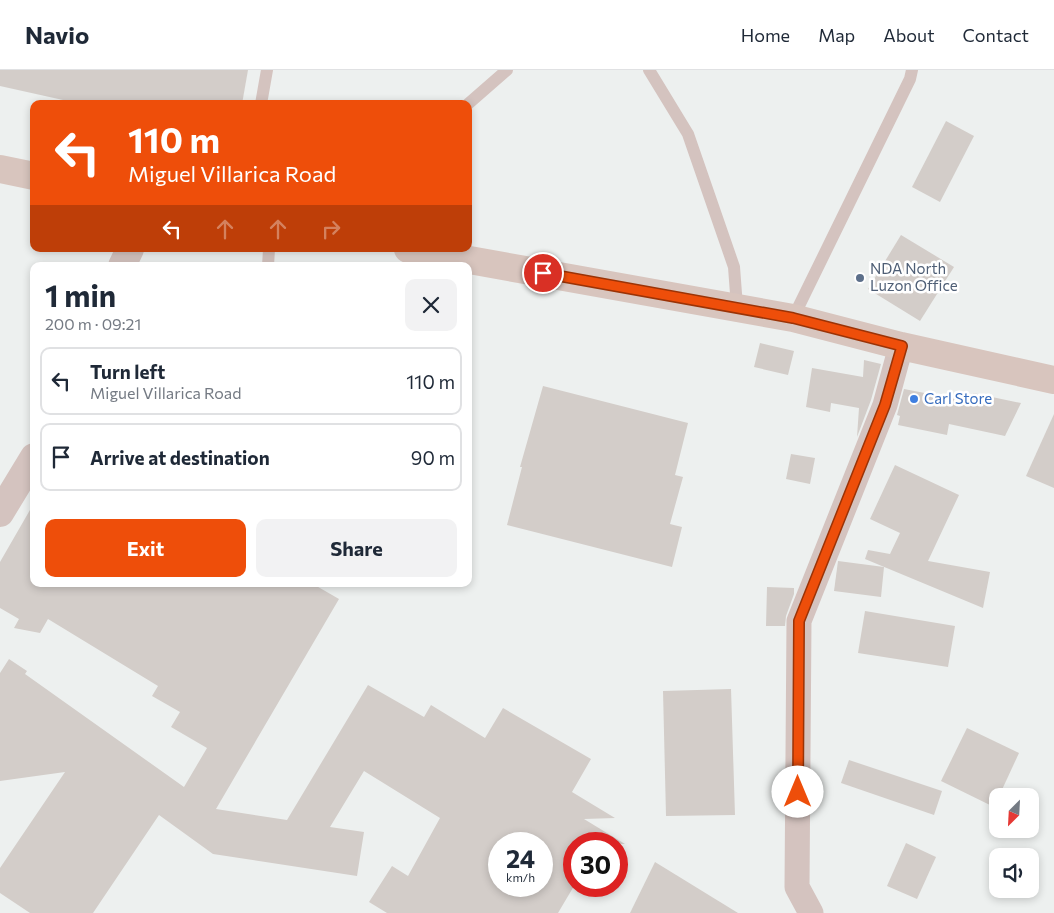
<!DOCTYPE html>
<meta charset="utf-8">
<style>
:root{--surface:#fff;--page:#f2f2f3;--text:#1f2937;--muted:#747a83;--line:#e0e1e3;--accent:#ee4e0a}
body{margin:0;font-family:Commissioner,sans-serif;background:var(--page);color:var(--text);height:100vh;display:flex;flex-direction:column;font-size:19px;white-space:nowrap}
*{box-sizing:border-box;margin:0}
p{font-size:16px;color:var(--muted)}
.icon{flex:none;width:28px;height:28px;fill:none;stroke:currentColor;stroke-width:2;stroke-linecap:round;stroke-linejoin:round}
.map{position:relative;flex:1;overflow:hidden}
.drawer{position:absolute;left:30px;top:192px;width:442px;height:325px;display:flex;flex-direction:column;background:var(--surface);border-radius:10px;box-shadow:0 2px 8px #0003}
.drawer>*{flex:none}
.hud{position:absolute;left:30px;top:30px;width:442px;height:152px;border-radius:10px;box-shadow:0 2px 8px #0003;background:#ee4e0a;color:#fff;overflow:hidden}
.needle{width:32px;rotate:204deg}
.buttons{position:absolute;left:989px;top:718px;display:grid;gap:10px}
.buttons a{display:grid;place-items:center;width:50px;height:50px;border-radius:10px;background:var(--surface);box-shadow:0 2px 8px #0003;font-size:25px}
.speed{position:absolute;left:488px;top:762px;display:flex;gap:10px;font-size:25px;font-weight:700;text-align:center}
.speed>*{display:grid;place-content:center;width:65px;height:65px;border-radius:50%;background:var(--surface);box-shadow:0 2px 8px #0003;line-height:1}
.speed small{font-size:12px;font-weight:400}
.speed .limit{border:8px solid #d22;background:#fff;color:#111}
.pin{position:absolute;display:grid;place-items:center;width:42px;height:42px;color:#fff;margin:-21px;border:2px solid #fff;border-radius:50%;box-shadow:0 1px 5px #0007}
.me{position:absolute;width:55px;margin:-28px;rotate:0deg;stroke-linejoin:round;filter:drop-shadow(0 0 4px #0008)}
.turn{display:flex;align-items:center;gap:18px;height:105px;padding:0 15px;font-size:22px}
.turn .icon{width:65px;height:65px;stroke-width:2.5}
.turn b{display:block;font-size:35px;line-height:42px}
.lanes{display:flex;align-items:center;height:48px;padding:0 15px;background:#0003;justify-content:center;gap:25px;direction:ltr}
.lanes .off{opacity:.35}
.round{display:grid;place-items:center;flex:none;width:52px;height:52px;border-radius:10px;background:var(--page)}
.summary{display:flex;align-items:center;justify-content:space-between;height:85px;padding:0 15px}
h1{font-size:30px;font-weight:700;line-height:38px}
.primary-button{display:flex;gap:10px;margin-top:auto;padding:10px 15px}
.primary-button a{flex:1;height:58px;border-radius:10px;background:var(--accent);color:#fff;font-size:20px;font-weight:700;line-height:58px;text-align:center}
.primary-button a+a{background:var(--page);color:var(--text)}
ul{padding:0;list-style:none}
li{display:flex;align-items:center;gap:15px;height:68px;margin:0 10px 8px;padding:0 5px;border:2px solid var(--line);border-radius:10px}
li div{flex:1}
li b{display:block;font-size:19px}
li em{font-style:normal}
header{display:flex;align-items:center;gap:30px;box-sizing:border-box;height:70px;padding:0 25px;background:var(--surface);border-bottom:1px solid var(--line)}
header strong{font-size:24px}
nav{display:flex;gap:28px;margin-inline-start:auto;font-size:18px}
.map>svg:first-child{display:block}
</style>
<header>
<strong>Navio</strong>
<nav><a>Home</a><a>Map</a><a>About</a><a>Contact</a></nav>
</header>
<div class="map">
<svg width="1054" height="843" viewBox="0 0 1054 843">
<rect width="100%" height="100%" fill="#edf0ef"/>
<!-- building -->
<g fill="#d3cdc9" fill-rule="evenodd">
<path d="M0,0h248l-6,34h-161l-81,-18z"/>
<path d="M946,51l28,15 -34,66 -28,-15z"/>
<path d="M901,165l53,32 -34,54 -52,-32z"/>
<path d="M760,273l34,8 -6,24 -34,-8z"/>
<path d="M864,290l17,4 -10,36 -14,37 2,-29 -28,-5 -1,9 -24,-5 6,-39 51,9z"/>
<path d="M543,316l145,37 -13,52 8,2 -13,47 12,3 -10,40 -165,-42 15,-58h-2z"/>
<path d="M904,319l67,13 2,-9 48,10 -16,33 -56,-12 -2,11 -49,-10 2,-9 -3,-1z"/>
<path d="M1054,344v74l-28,-12z"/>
<path d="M791,384l24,4 -5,26 -24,-5z"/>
<path d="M895,395l64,30 -31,66 62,11 -7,36 -118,-49 3,-9 22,4 10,-21 -30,-14z"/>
<path d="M34,433v81h279l26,15 -123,210 71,11 81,-135 56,32 7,-12 54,33 18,-30 88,51 -19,33 43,26 -31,1 41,25h-51v42l-16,27h-171l-18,-11 23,-36 16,10 32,-58 -76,-47 -34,56 34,5 -7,44 -144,-22 -54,-39 -66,98h-63l-30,-20v-25l65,-96 -65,9v-108l9,-14 18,12 -2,3 159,113 23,-39 -36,-21 9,-15 -28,-16 6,-10 -110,-67 -8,14 -26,-5 5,-9 -19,-11v-46zM499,774h42v42h-42z"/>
<path d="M838,491l46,6 -3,30 -47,-6z"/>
<path d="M767,517l27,1v6l-8,22 -1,10h-19z"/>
<path d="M865,541l90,15 -7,41 -90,-14z"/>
<path d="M731,619l4,126 -69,1 -3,-125z"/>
<path d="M967,658l52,25 -25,54 -53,-26z"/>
<path d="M849,690l93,31 -8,24 -93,-32z"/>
<path d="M906,773l30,14 -19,42 -30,-13z"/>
<path d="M655,792l83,51h-108z"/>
</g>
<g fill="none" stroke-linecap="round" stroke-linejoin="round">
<!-- service -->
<g stroke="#d4c3bf" stroke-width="12">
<path d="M649,0l39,64 46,133 3,40"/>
<path d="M261,34l6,-34"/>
<path d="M468,34l39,-34"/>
<path d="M268,196l1,-17"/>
<path d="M793,248l117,-239 2,-9"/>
</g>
<!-- minor -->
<path stroke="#d4c3bf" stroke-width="25" d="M811,843l-14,-26 2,-266 86,-216 16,-59"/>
<!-- tertiary -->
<g stroke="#d4c3bf" stroke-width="28">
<path d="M122,196l8,-17"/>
<path d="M0,443l34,-56"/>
</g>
<!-- secondary -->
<g stroke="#d8c5be" stroke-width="28">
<path d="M0,99l34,7"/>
<path d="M408,179l385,69 108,28 153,34"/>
</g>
</g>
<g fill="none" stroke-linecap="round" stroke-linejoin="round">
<!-- route casing -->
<g stroke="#9b3306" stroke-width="12">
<path id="route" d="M543,203l250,45 109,28 -17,59 -86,216 -1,171"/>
</g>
<!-- route -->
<use href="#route" stroke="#ee4e0a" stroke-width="9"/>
</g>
<!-- markers -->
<circle fill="#5c6f8a" stroke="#fff" stroke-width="2" cx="860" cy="208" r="5"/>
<circle fill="#3f7fe0" stroke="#fff" stroke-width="2" cx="914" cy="329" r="5"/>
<g text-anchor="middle" stroke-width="5" stroke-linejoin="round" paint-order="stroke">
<!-- service labels -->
<g font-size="15" fill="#4e5e75" stroke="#fff" text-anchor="start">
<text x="870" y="204">NDA North<tspan x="870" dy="17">Luzon Office</tspan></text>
</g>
<!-- shop labels -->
<g font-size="15" fill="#366cbe" stroke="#fff" text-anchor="start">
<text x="924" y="334">Carl Store</text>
</g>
</g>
</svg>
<div class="buttons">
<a><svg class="needle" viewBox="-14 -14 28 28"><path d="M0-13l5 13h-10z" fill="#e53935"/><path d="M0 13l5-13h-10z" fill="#747a83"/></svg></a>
<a><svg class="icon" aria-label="sound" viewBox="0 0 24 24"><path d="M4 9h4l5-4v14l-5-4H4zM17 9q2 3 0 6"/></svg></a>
</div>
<div class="speed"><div>24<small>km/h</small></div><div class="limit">30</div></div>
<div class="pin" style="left:543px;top:203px;background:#d93025"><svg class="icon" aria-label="arrive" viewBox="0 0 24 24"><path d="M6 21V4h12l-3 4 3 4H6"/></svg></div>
<svg class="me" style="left:798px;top:722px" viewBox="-20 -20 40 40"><circle r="19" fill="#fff"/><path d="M0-13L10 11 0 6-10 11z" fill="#ee4e0a"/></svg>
<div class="hud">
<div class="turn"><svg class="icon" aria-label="left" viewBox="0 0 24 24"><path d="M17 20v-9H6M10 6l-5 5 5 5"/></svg><div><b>110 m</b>Miguel Villarica Road</div></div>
<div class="lanes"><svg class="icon" aria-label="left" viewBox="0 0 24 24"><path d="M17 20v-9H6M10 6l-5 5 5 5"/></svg><svg class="icon off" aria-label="ahead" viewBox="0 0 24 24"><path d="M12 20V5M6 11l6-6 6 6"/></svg><svg class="icon off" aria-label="ahead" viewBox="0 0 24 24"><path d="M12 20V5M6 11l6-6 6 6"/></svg><svg class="icon off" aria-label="right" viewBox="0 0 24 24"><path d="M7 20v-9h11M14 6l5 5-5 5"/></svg></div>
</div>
<section class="drawer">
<div class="summary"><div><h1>1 min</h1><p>200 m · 09:21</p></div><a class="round"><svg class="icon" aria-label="close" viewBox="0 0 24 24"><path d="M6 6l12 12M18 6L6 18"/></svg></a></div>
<ul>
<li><svg class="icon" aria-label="left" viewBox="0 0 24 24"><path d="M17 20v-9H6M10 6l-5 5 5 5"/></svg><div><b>Turn left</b><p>Miguel Villarica Road</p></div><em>110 m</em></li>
<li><svg class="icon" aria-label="arrive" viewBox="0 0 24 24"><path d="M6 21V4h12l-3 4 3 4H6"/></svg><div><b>Arrive at destination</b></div><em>90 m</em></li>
</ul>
<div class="primary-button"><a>Exit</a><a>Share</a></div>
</section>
</div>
